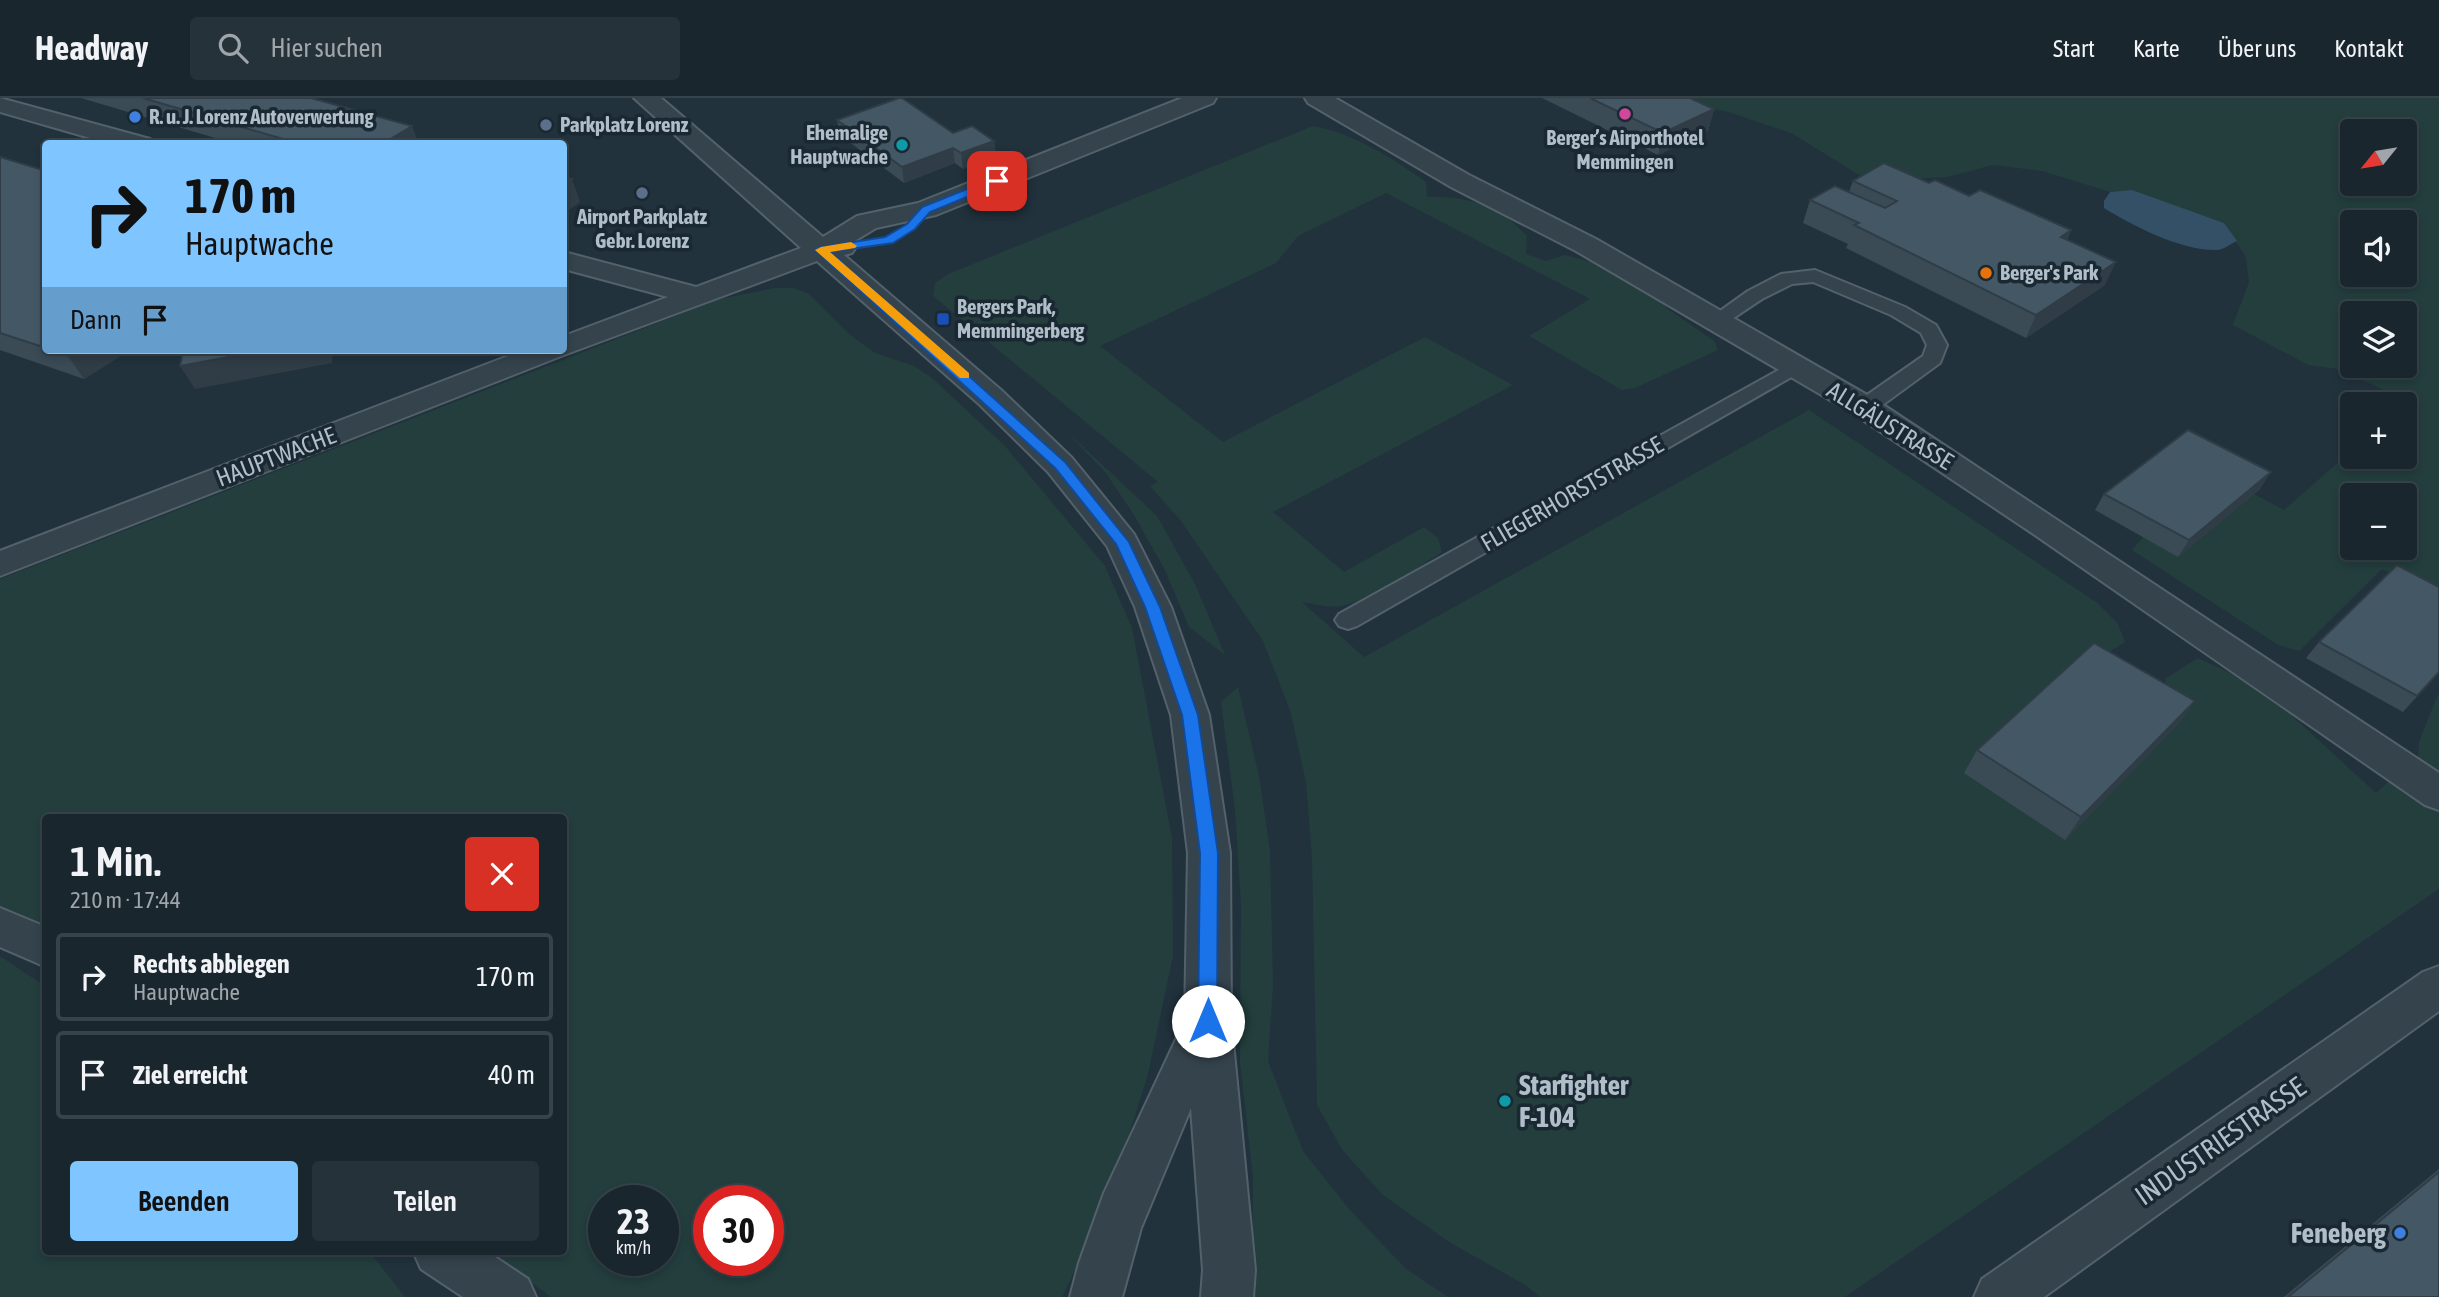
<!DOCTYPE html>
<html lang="de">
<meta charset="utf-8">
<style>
:root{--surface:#19262e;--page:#26323a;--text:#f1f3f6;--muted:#9fa5aa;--line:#37434a;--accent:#7fc5ff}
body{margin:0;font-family:"Asap Condensed",sans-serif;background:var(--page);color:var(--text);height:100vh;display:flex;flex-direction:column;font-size:26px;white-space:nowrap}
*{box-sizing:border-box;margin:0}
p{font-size:23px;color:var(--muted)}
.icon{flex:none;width:38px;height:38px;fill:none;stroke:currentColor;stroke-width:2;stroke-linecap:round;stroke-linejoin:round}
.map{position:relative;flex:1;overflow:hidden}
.details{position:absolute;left:42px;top:716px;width:525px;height:441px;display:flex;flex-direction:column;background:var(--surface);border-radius:7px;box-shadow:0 4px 10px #0003,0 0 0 2px var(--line)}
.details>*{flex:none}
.banner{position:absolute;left:42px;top:42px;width:525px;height:214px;border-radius:7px;box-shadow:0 4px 10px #0003,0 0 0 2px var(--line);background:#7fc5ff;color:#111;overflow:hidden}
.needle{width:46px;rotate:240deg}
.tools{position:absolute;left:2340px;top:21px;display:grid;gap:14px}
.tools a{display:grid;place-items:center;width:77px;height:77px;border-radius:7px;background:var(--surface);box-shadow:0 4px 10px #0003,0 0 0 2px var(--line);font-size:35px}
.speed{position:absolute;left:588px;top:1087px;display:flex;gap:14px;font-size:35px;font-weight:700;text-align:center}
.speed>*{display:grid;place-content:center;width:91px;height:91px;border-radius:50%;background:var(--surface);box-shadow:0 4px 10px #0003,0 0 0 2px var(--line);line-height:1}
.speed small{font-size:18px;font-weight:400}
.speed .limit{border:10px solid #d22;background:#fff;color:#111}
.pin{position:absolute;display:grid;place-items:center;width:60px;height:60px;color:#fff;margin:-30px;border-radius:14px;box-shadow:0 4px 10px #0006}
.me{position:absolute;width:77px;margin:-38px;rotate:0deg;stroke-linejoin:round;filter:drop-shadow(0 0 5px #0008)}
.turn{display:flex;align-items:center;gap:24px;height:147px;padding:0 28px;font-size:32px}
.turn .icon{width:91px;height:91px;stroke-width:2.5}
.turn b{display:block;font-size:49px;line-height:60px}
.then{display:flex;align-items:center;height:66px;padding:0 28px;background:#0003;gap:14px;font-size:26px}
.round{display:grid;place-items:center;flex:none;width:74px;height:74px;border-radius:7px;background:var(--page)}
.headline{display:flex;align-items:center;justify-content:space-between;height:119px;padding:0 28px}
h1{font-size:42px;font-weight:600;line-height:52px}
.primary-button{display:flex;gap:14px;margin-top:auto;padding:14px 28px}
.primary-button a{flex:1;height:80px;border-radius:7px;background:var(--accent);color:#111;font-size:28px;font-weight:600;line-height:80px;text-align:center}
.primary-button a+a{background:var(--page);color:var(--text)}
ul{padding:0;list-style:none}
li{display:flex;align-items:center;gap:21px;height:88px;margin:0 14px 10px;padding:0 14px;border:4px solid var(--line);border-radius:7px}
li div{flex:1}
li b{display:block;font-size:26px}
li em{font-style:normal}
header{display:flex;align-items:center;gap:42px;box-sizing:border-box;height:98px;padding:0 35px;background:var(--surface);border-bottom:2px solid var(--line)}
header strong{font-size:33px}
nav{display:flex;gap:38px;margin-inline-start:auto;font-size:24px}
.search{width:490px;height:63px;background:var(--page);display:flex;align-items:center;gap:18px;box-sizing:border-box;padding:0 24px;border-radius:7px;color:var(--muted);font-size:26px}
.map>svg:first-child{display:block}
</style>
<header>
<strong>Headway</strong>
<div class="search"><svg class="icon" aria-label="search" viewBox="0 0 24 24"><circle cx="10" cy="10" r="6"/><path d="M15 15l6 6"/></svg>Hier suchen</div>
<nav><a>Start</a><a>Karte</a><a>Über uns</a><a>Kontakt</a></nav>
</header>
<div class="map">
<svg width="2439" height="1199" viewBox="0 0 2439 1199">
<rect width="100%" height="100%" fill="#21323d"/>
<!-- green -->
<g fill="#233e3d" fill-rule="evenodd">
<path d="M1659,0h780v499l-57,-28 -83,82 -21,-6 -146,-95 11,-13 111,-43 30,16 68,-60v7h52l1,-53 3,-3 -70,-32 -30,-4 -75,-40 16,-43 -3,-25 -22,-34 -92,-32 -22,1 -68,-21 -49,-6 -46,12 -51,3 -37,-5 -66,-41 -64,-22zM2352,33h52v53h-52zM2352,124h52v53h-52zM2352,215h52v53h-52zM2352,397h52v53h-52z"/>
<path d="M1313,28c41,7 79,32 113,56l1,15c42,-1 72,8 100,39l-1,18 20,7 19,-6 39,10 49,26 15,18 46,32 4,9 -83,38 -13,2 -93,-54 61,-37 -204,-106 -88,43 -22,27 -176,83 123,96 202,-105 88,48 -240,127 71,60 80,-45 14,11 4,14c-30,19 -62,44 -97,53 -15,4 -29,-1 -43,-3l62,55 445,-247 287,192 22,22 7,18 -16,10 59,51 -3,-24 33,-21 41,19 49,35 88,81 18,-16 45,28v84l-594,408h-305l-13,-11 -78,-44 -66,-47 -40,-44 -26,-46 -5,-247 -6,-76 -16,-72 -27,-69 -82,-120 -31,-35 8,-4 -225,-186 2,-13 13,-9z"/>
<path d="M775,190h18l16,6 40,40 26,19 39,13 18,12 73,68 100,120 27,62 40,210 1,118 -25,118 -40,128 -46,95h-511l-63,-46h76v-434h-518l-1,120 -45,-31v-327l719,-280zM604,1102h59v60h-59zM709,1102h59v60h-59z"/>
<path d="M1064,331l93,87 38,68 30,71 -36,-28 -24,-57 -31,-55 -28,-42z"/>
<path d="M1238,589l21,89 11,74 3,135 -5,76 35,90 46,58 57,60 42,28h-196l1,-119 -13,-116 1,-159 -6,-93 -14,-108z"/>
<path d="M2439,594v91l-21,-22 1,-19z"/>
<path d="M0,858l45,30 1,265h323l36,46h-405z"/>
</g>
<!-- water -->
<path fill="#335066" d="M2132,92l92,33 13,18c-7,3 -14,9 -20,9 -35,1 -84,-24 -113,-42v-7l6,-9z"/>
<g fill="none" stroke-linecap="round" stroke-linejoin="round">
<!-- service casing -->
<g stroke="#53616b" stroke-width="4">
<g id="service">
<path d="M1815,172l90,37 31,18 11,20 -7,18 -67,49h-16l-3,-5 3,-5 66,-46 4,-11 -6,-12 -30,-18 -78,-33 -21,2 -30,15 -39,26h-14l-3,-4 42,-30 33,-17z"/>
<path d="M1795,263l7,2 4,4 -4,4 -445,255 -9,3 -9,-3 -4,-6 4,-6z"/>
</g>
</g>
<!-- minor casing -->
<g stroke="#53616b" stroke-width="4">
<g id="minor">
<path d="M0,0l150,41 4,5h-43l-111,-32z"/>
<path d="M634,0h27l162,139 34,-21 61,-13 264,-105h34l-3,5 -277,112 -60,13 -23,14 3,5 -4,6 -8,2 157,135 71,68 62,76 37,73 38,108 21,138 1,168 24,249 -2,27h-52l2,-27 -12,-162 -50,120 -19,69h-52l9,-34 25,-70 81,-173 3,-167 -17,-138 -36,-108 -28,-61 -59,-74 -69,-68 -162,-143 -253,94 -564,221v-25l524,-201h40v-14l104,-39 -104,-28v-17l132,35 105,-39z"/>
<path d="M1305,0h30l134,77 127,64 280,161 563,373v37l-14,-5 -390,-270 -181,-121 -278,-163 -125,-64 -143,-84z"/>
<path d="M2439,868v45l-395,286h-70l8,-18 441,-307z"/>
</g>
</g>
<!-- tertiary casing -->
<g stroke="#53616b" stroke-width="4">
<g id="tertiary">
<path d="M0,810l46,19v40l-46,-20z"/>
<path d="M413,1153h73l42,28 8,18h-73l-42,-28z"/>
</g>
</g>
<!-- service -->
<use href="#service" fill="#35434d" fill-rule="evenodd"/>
<!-- minor -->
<use href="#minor" fill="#35434d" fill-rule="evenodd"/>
<!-- tertiary -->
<use href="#tertiary" fill="#35434d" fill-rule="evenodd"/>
</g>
<!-- wall -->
<g fill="#3a4b56">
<path d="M81,0h230l108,46h-184z"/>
<path d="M1542,0h148l24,11 -6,22 -50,24z"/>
<path d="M837,22l116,13 41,8 2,15 -33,13 -8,-6 -51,20 -64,-48z"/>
<path d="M0,59l46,14v179h84l-46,29 -84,-29z"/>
<path d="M1853,83l76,2 142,47 -4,10 38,45 -79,53 -180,-90 2,-4 -45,-21 7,-23 39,-8z"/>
<path d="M2260,391l-82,68 -83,-47 9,-16z"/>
<path d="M2319,544l120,30 -36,40 -97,-54z"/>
<path d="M2195,603l-17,23 -113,116 -101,-67 13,-23z"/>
<path d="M2439,1071v128h-155z"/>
</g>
<!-- shaded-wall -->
<g fill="#303d46">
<path d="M1714,11l-6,22 -50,24 5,-22z"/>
<path d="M412,28l7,18h-37z"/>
<path d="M994,43l2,15 -33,13 -2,-16z"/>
<path d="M953,50l2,15 -51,20 -2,-16z"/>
<path d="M572,81l8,23 -16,12v-28z"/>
<path d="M2071,132l-10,23v-16z"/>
<path d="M2116,164l-11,23 -79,53 10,-23z"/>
<path d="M77,252h53l-46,29 -16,-23z"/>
<path d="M265,252h68l-1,13 -137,26 -15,-23z"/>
<path d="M2271,374l-11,17 -82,68 11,-17z"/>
<path d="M2195,603l-17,23 -113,116 16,-23z"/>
</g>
<!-- building -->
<g fill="#445764" stroke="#303d46" stroke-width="2">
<path d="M143,0h168l101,28 -30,18h-82z"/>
<path d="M899,0h3l51,35 19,-7 22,15 -33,12 -8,-5 -51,19 -65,-47z"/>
<path d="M1590,0h100l24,11 -51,24z"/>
<path d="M0,59l46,14v177l-46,-15z"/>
<path d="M1884,65l45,20 6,-3 34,16 11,-6 91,40 -10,7 55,25 -80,53 -182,-90 5,-2 -49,-23 25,-14 50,22 12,-7 -44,-20z"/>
<path d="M564,79l8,2 -8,7z"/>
<path d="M51,252h26l-9,6z"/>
<path d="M183,252h82l-85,16z"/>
<path d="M2188,332l83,42 -82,68 -85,-46z"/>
<path d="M2397,467l42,22v85l-22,24 -98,-54z"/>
<path d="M2094,545l101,58 -114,116 -104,-67z"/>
<path d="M2439,1074v125h-151z"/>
</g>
<!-- route -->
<path fill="#1a73e8" stroke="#114b97" stroke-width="2" d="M997,79l5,4 -1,2 -71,29 -15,17 -22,14 -63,9 235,210 64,80 31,65 38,108 20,138 -1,168 -2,6 -7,2 -7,-2 -3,-6 2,-168 -18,-138 -37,-108 -29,-63 -61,-76 -240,-218 6,-3 64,-10 22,-13 15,-17z"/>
<!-- slow -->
<path fill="#f59e0b" d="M851,144l6,4 -2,2 -25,4 139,121v5h-9l-145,-128 6,-3z"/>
<!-- markers -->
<circle fill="#d1479c" stroke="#1a2832" stroke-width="2.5" cx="1625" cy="16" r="7"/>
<g fill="#3f7fe0" stroke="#1a2832" stroke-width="2.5">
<circle cx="135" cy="19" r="7"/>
<circle cx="2400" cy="1135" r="7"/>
</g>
<g fill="#5c6f8a" stroke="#1a2832" stroke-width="2.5">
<circle cx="546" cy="27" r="7"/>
<circle cx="642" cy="95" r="7"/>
</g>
<g fill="#0f9aa8" stroke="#1a2832" stroke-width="2.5">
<circle cx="902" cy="47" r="7"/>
<circle cx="1505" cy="1003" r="7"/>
</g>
<circle fill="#e8710a" stroke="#1a2832" stroke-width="2.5" cx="1986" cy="175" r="7"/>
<rect fill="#1a4fb4" stroke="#1a2832" stroke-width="2.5" x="936" y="214" width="14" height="14" rx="3.5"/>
<g text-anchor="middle" stroke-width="7" stroke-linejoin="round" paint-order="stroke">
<!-- far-poi labels -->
<g font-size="21" font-weight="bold" fill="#b0bec9" stroke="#1a2832" text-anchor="start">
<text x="149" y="26">R. u. J. Lorenz Autoverwertung</text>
<text x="560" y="34">Parkplatz Lorenz</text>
<text x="888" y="42" text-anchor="end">Ehemalige<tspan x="888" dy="24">Hauptwache</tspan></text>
<text x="1625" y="47" text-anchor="middle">Berger’s Airporthotel<tspan x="1625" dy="24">Memmingen</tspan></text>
<text x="642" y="126" text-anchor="middle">Airport Parkplatz<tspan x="642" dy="24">Gebr. Lorenz</tspan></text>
<text x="2000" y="182">Berger's Park</text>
<text x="957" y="216">Bergers Park,<tspan x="957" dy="24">Memmingerberg</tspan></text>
</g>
<!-- street labels -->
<g font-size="24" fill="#b0bec9" stroke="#1a2832">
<text transform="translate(1890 328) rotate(32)" y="8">ALLGÄUSTRASSE</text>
<text transform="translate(276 359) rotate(-21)" y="8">HAUPTWACHE</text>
<text transform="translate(1572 396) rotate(-30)" y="8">FLIEGERHORSTSTRASSE</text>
</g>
<!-- near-poi labels -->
<g font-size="28" font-weight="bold" fill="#b0bec9" stroke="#1a2832" text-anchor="start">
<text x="1519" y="997">Starfighter<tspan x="1519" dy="32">F-104</tspan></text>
<text x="2386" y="1145" text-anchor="end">Feneberg</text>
</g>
<!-- near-street labels -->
<g font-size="28" fill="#b0bec9" stroke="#1a2832">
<text transform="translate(2220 1043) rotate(-35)" y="10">INDUSTRIESTRASSE</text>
</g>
</g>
</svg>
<div class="tools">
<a><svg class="needle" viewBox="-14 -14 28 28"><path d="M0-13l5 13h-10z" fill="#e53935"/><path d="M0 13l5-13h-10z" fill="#9fa5aa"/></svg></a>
<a><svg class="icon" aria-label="sound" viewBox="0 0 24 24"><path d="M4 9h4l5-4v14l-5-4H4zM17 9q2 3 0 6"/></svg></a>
<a><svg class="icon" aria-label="layers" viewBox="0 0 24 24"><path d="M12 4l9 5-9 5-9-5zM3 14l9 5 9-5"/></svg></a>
<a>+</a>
<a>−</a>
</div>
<div class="speed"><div>23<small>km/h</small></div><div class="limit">30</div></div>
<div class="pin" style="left:997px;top:83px;background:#d93025"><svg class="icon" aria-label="arrive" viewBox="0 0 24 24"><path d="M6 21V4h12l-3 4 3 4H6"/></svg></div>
<svg class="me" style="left:1208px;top:923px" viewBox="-20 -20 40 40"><circle r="19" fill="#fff"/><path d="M0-13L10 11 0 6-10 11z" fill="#1a73e8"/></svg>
<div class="banner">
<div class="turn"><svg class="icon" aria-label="right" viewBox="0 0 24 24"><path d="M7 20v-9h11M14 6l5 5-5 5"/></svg><div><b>170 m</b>Hauptwache</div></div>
<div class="then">Dann<svg class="icon" aria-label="arrive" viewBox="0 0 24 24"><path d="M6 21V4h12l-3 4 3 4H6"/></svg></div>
</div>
<section class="details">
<div class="headline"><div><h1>1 Min.</h1><p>210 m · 17:44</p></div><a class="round" style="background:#d93025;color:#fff"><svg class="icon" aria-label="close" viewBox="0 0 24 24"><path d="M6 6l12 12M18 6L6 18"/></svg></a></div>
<ul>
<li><svg class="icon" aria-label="right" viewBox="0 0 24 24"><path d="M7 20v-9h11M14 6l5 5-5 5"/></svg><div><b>Rechts abbiegen</b><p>Hauptwache</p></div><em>170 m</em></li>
<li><svg class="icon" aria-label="arrive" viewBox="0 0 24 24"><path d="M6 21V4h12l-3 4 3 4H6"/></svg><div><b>Ziel erreicht</b></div><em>40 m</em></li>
</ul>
<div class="primary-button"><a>Beenden</a><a>Teilen</a></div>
</section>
</div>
